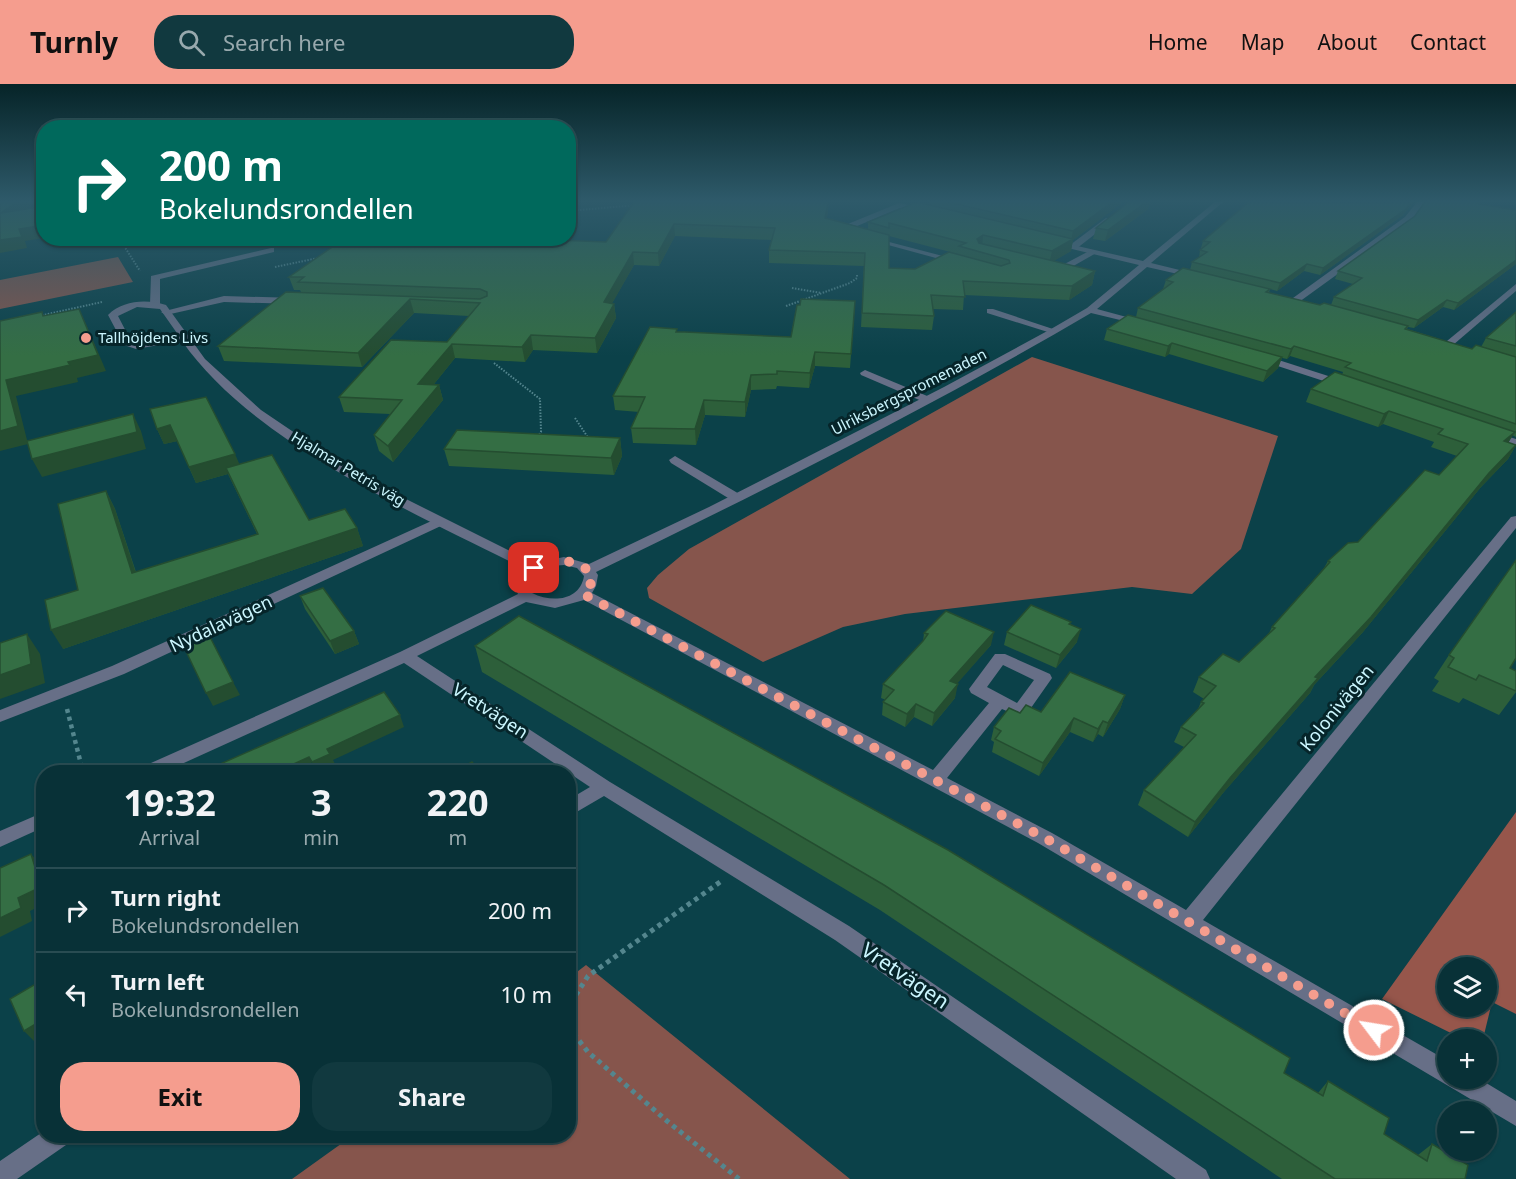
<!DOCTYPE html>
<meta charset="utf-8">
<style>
:root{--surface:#083137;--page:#11393f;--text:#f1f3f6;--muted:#98a9ad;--line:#294c52;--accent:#f59d8e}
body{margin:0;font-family:"Noto Sans",sans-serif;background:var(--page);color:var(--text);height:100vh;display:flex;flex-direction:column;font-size:22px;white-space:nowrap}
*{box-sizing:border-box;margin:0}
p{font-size:20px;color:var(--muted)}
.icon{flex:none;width:33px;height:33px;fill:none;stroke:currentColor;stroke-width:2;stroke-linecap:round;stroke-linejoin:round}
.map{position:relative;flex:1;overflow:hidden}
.details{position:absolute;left:36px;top:681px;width:540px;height:378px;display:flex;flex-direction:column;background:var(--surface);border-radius:24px;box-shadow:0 2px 4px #0004,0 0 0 2px var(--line)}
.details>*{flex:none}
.top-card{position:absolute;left:36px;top:36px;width:540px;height:126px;border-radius:24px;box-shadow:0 2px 4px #0004,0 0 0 2px var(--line);background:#00695c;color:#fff;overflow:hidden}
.tools{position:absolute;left:1437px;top:873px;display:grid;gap:12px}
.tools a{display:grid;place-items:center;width:60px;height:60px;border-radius:50%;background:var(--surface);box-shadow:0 2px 4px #0004,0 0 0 2px var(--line);font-size:30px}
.pin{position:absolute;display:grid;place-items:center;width:51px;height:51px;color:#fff;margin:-26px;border-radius:12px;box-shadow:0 3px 9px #0006}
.me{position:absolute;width:66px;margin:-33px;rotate:301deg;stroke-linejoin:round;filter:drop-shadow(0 0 4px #0008)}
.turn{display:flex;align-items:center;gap:21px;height:126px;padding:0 24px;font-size:27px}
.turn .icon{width:78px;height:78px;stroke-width:2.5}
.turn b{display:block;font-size:42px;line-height:51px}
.eta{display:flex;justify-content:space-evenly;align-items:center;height:102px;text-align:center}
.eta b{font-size:36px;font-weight:700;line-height:42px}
.primary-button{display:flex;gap:12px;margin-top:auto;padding:12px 24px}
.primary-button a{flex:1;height:69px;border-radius:24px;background:var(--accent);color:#111;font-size:24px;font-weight:700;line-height:69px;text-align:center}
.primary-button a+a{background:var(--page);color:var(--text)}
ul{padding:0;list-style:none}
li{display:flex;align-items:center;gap:18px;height:84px;padding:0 24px;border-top:2px solid var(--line)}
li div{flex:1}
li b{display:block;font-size:22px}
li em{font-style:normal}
header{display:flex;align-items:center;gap:36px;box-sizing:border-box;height:84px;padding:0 30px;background:var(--accent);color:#111}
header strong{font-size:28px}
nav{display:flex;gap:33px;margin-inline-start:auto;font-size:21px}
.search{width:420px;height:54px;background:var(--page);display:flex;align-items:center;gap:15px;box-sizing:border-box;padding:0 21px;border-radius:24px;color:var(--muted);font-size:22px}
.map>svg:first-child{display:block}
</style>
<header>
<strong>Turnly</strong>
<div class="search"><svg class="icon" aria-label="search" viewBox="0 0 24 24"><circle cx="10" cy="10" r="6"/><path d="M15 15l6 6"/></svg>Search here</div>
<nav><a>Home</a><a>Map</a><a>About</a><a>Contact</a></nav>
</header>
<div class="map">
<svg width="1516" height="1095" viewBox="0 0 1516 1095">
<rect width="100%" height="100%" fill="#0b4149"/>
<!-- green -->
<g fill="#86554c">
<path d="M118,173l15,25 -133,27v-29z"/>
<path d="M1032,273l246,79 -37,113 -49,45 -60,-7 -227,27 -62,13 -80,35 -114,-64 -2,-10 11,-13 31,-26z"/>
<path d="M586,881l264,214h-558l60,-43h216l1,-158z"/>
</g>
<!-- forest -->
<path fill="#96564b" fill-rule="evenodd" d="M1516,728v202l-24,-12 -9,37h-20l-81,-40zM1448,884h38v38h-38z"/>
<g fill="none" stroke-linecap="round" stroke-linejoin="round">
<!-- path-far2 -->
<g stroke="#54868e" stroke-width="2" stroke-dasharray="1.5 1.5" stroke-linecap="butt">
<path d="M568,127l69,-6"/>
<path d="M119,154l21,33"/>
<path d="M393,159l23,-5"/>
<path d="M275,183l43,-9"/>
<path d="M792,204l29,5"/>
<path d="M786,222l64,-23 7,-5v-3"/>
<path d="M39,232l63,-14"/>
<path d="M494,279l46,36 1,33 -3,4"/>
<path d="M575,334l14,21"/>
</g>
<!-- path-far1 -->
<path stroke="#54868e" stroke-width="4.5" stroke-dasharray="4 4" stroke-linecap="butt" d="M67,625l16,63"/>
<!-- path -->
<path stroke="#54868e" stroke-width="5" stroke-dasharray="4.5 4.5" stroke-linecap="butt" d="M720,798l-132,94 -16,25 -1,19 2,13 15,19 79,69 72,58"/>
<!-- service -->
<g fill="#676f87" fill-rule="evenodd">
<path d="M899,119l3,4 -52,22 1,3 107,28v4l-114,-31 -1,-7z"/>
<path d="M1106,134l7,2 -37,29h-6v-4z"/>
<path d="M271,164h3v4l-114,27v25l-5,3 -5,-3 1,-28z"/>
<path d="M1091,166l7,2 -37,21 -14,-3 10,-2z"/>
<path d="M224,212l73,2 4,3 -4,3 -73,-2 -58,13 -5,-3z"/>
<path d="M987,225h6l66,22 -8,2 -64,-20z"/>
<path d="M865,286l67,28 1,2 -1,2h-8l-63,-27 -1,-2z"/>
<path d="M675,372l66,39 2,3 -6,4 -4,-1 -62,-38 -2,-3z"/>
<path d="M438,434l6,4 -1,3 -319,149 -124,48v-12l112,-44z"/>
</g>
<!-- minor -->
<g fill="#676f87" fill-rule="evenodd">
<path d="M1215,118h8l-72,61 49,12v4l-53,-12 -50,42 48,13v4l-54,-13c-160,94 -328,178 -495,259l2,3 -2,11 -4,7 341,177 56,-67 -18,-10 -2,-4 26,-35h10l45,20 2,4 -26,37 -6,2 -18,-8 -55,69 105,55 134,77 325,-393 5,-1v12l-313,392 245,141v17h30l38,23v25l-478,-283 -454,-243 -29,8 -29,-6 -109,54 193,126 239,144 357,244 4,9h-34l-341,-239 -231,-144 -36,21v-17l22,-13 -186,-124 -240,109h-25l3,-5 258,-115 118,-58 -4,-9 11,-16c-109,-55 -272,-126 -343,-228l-46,8 -12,-4 -16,-30c15,-15 39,-16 58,-10l39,54 56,51 62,42 79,45 132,66 30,-6 25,7 120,-57 235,-120 107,-58 36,-21 52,-43 -88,-21v-4l92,21zM137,223l23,2 19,27 -42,7 -6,-2 -13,-25zM564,481l13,3 7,8c-4,25 -32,27 -52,17l-4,-8c7,-15 20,-19 36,-20zM1003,581l31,15 -17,23 -30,-16z"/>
<path d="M1417,118h7l-13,19 -112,81h-6v-4l112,-81z"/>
<path d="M899,119l30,6 1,2 -4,2 -30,-6z"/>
<path d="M1516,200v7l-63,54h-6v-4z"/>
<path d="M1260,270l90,29 1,2 -9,2 -86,-28 -1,-2z"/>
<path d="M1490,347l26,8v7l-30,-10 -2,-2z"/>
<path d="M44,728v15l-44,20v-16z"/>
<path d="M44,1047v5h25l-3,9 -49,34h-17v-18z"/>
</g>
</g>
<!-- wall -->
<g fill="#2d5f3a" fill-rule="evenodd">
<path d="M634,118h195l-2,16 41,11v-7l61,-17v-3h194l-50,38 -2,11 -18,10 42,10 -3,14 -23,15 -105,-5 -1,15 -30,-1 1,7 -2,14 -71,-3 3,-61 -95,-3v-13l3,-10 -97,-4 -16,30 -25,-1 -22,38 2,1 2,14 -19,35 -64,-3 -8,12 -70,-4 -21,26 5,1 4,15 -50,62 -14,-11 -5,-16 16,-21 -46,-2 -5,-15 108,-55 22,-26 -55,-3 -52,54 -138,-6 -6,-15 83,-54 -1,-2h-6l-5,-13 124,-34 4,-5h150v3l39,1zM889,152l69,18 -43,15 -26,-1z"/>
<path d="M1129,118h21l-2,7 -43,32 -12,-2 3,-11z"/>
<path d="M1479,120l37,6v54l-62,46 -11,-3 -29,21 -6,-1 -1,2 65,20 9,-2 5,-9 30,-26v125l-4,-2 -4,8 8,2 -8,14 -27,28 -118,145 -49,53 -4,8 -87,100 -35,44 -50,-32 6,-15 40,-43 -10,-5 7,-15 17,-18 3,-7 3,-3 -11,-7 6,-15 40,-15 30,-29 3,-6 52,-59 4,-7 30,-19 81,-67 18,-19 -26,-9 3,-5 -51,-18 -5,3 -72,-25 5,-13 31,-14 1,-3 -53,-16 -3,3 -5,-1 -4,10 -15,14 -94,-28 -4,3 -61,-17 3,-11 29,-12 2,-9 25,-19 3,-9 24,-10 2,-8 7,-4 1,-8 3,-2h-2l2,-7 200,-26 -83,60 -16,-4 -27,20 -7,-2 -1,4 51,12h11l3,-8 19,-13 -18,-5 3,-8z"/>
<path d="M855,217l-5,67 -35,-2 -6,22 -32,-2 -1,3 -25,1 -6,27 -40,-2 -9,30 -63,-2 -2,-15 8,-16 -24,-2 -2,-14 64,-64 114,5z"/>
<path d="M157,345l82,35 70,56 48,8 6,18 -300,103 15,-59 28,-99 9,18 21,63 121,-38 -29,-60 -32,9 -19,-42 -13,3z"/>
<path d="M620,354l2,18 -8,19 -165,-9 -5,-17z"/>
<path d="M300,512l54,35 5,13 -24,10 -30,-45z"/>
<path d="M1070,541l7,17 -21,26 -52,-23 3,-13z"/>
<path d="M924,549l67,12 -35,39 -1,14 -23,28 -18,-9 -9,10 -23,-12 1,-13 3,-2 -5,-2 2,-14 40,-42z"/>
<path d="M475,562l809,427 34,20 10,-12 56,53 34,21 14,-11 33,35h-183l-402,-269 -398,-238z"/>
<path d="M1449,571l61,13 6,3v21l-17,23 -36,-17 -4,5 -27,-12 7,-10 -5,-3z"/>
<path d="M1125,611l-5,14 -17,28 -5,-3 -5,8 -23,-10 -31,44 -47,-24 2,-10 -3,-2 3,-13 26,-14 21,-1z"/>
</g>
<!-- shaded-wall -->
<g fill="#244d30">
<path d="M16,118h20l-29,22 -6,-11z"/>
<path d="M828,118h1l-4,28v-12z"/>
<path d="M1112,118h11l-50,38 -2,11 -22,13 3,-13 19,-11 2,-9z"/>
<path d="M1146,118h4l-2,7 -43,32 3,-11z"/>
<path d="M1411,118h3l-11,13 -83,60 3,-7z"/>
<path d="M674,140l1,12 -16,30 -1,-13z"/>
<path d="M44,141v13l-19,3 2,7 -27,5v-13l19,-11z"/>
<path d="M983,151l-1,13 -7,3 2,-12z"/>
<path d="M224,154h41l-38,7z"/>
<path d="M558,154h9v3l-10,-1z"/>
<path d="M633,168l1,13 -29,51 -1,-14z"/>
<path d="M1516,176v4l-62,46 4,-7z"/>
<path d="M1307,180l-3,7 -27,20 3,-8z"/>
<path d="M1095,187l-3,14 -23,15 3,-14z"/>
<path d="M410,215l4,14 -52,54 -4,-14z"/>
<path d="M1447,216l-4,7 -29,21 4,-8z"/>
<path d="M614,220l2,14 -19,35 -2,-15z"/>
<path d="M79,225l7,15 20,47 -29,7 1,4 -62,14 12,48 -28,7v-20l6,-51 62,-18z"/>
<path d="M531,251l2,15 -8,12 -3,-15z"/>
<path d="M1172,259l-3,11 -4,3 3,-11z"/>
<path d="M452,260l3,14 -33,41 -4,-15z"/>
<path d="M1294,262l-4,10 -3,3 4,-10z"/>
<path d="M815,268v14l-6,22 1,-15z"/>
<path d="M1282,273l-4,11 -15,14 4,-11z"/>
<path d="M751,291v15l-6,27v-15z"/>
<path d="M439,301l4,15 -50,62 -5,-16z"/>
<path d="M704,316l1,15 -9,30 -1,-16z"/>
<path d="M1389,327l-6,13 -5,3 6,-13z"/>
<path d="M133,330l8,17 5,18 -104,28 -10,-18z"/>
<path d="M170,341l8,16 -14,3 -7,-15z"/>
<path d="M1515,348l-8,13 -3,-4z"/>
<path d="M620,354l2,18 -8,19 -3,-17z"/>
<path d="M1516,361l-8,14 -27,28 -118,145 -49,53 -4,8 -87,100 -35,44 7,-15 35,-44 259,-305z"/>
<path d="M235,370l7,16 -46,13 -7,-16z"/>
<path d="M106,407l9,18 27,83 -10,-19z"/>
<path d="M357,444l6,18 -300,103 -12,-19z"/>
<path d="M1081,545l-4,13 -21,26 4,-13z"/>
<path d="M354,547l5,13 -24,10 -5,-13z"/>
<path d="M994,548l-3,13 -43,49 2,-13z"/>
<path d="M27,550l13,20 5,29 -45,16v-24z"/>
<path d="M233,598l7,13 -27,11 -7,-13z"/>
<path d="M958,600l-3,14 -23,28 2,-13z"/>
<path d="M1125,611l-5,14 -17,28 5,-14z"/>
<path d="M916,620l-2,13 -9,10 2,-13z"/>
<path d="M400,631l4,12 -71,33 3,6 -15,6h-4l-5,-10 15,-13z"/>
<path d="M1074,634l-4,14 -31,44 4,-13z"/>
<path d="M1103,637l-5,13 -5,8 5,-13z"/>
<path d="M309,673l5,12 -7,3h-31z"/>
<path d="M31,770l11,13 2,4v33l-14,7 2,10 -32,16v-19l18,-20z"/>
<path d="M44,935v18l-9,5 -11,-11z"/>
</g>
<!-- building -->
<g fill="#346e44" stroke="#244d30" stroke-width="1.5">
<path d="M0,118h16l-15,11 43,-7v19l-25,4 3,8 -22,3z"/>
<path d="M634,118h194l-3,16 64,17v33l26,1 34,-17 52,14 9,-3 -1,-3 -50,-14 7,-3 -77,-20v5l-21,-6 49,-20 156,37 -21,12 -69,-16 -6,4 2,4 116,28 -23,15 -109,-5 2,16 -34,-2 3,21 -72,-3 3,-60 -96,-3 6,-22 -101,-4 -16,29 -25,-1 -29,50 10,2 -19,34 -64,-3 -9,12 -70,-3 -34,40 21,1 -51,61 -14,-11 28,-35 -63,-3 52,-57 56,2 33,-39 -70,-4 -52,54 -140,-7 68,-54 194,7 7,-3v-4l-7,-3 -182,-7 6,-5h-15l52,-36 72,2 4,-5h141l-1,2 49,2z"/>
<path d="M948,118h164l-39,29z"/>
<path d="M1129,118h17l-38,28 -12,-2z"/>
<path d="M1249,118l99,1 63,-1 -5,7 -83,59 -16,-4 -27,19 -88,-21 15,-10 -7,-2 10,-8 -7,-1z"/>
<path d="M1425,118h54v2l37,6v50l-58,43 -11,-3 -29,20 -84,-23 28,-19 -24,-7 77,-55z"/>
<path d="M1183,184l87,21 -4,3 54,13 4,-2 84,23 -3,3 67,20 4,-4 40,12v67l-171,-57 6,-4 -57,-17 -3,3 -153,-41 35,-26 -7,-2z"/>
<path d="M801,215l54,2 -4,53 -36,-2 -5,21 -33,-2v3l-26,1 -6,27 -41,-2 -9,29 -64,-1 14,-31 -32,-1 37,-69 27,2 -1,3h9l106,5 6,-32h3z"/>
<path d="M79,225l19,46 -30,7 2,3 -64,15 12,46 -18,5v-110l42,-9 1,4z"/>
<path d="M1516,228v34l-30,-8z"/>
<path d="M1128,231l154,42 -15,14 -95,-28 -4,3 -61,-17z"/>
<path d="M1335,288l180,60 -11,9 12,4 -27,28 -118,144 -56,60 3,1 -88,100 -35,44 -51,-32 52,-55 -15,-8 23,-24 -3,-1 15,-16 -17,-9 24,-23 16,8 36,-34 -3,-1 58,-65 -2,-1 20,-18 10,-1 67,-72 14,5 29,-31 -30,-10 5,-5 -54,-18 -5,3 -73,-25z"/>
<path d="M206,313l29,57 -46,13 -19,-42 -13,4 -7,-20z"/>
<path d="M133,330l4,18 -105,27 -5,-18z"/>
<path d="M457,346l163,8 -9,20 -167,-9z"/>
<path d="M272,371l37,65 36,-11 12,19 -306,102 -6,-30 33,-10 -20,-86 48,-13 26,82 126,-39 -32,-66z"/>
<path d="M1516,476v98l-6,10 6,3v20l-37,-16 -3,5 -28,-13 6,-9 -5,-3z"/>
<path d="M323,504l31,43 -24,10 -30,-45z"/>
<path d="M1031,521l40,17 -2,2 12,5 -21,26 -53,-23z"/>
<path d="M946,527l48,21 -44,49 8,3 -24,29 -18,-9 -9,10 -24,-12 11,-12 -11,-6 40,-43 5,-7 -4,-1z"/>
<path d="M519,532l429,234 342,208 -6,15 39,23 5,-15 61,37 -5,16 43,27 5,-17 36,21 -3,14h-130l-451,-294 -409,-239z"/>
<path d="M27,550l4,30 -31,11v-32z"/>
<path d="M210,553l23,45 -27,11 -22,-46z"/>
<path d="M1070,588l55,23 -17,28 -5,-2 -5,8 -24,-11 -31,45 -48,-24 6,-8 -7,-4 15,-19 11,5 6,-8 15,7z"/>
<path d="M384,608l16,23 -73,34 3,5 -18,8 -3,-5 -33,15h-74z"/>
<path d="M472,678l9,10h-28z"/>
<path d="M502,683l5,5h-14z"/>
<path d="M31,770l10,33 -23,11 3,10 -21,10v-50z"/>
<path d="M44,895v40l-20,12 -14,-32z"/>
</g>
<!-- sky -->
<linearGradient id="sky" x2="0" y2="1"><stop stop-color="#062428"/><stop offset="0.43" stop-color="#2e5a6a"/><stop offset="1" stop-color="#2e5a6a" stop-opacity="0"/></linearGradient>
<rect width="1516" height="272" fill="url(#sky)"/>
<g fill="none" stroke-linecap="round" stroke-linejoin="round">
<!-- route -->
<path stroke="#f59d8e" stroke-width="10" stroke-dasharray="0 18" d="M534,484c19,-8 45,-12 57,7l1,7 -9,12 462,244 329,192"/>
</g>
<!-- markers -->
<circle fill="#f59d8e" stroke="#06252a" stroke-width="2" cx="86" cy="254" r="6"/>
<g text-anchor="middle" stroke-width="6" stroke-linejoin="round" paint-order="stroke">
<!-- far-poi labels -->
<g font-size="15" fill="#cbf6fe" stroke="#06252a" text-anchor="start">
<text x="98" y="259">Tallhöjdens Livs</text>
</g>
<!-- far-street labels -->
<g font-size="15" fill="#cbf6fe" stroke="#06252a">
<text transform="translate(909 308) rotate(-27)" y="5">Ulriksbergspromenaden</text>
<text transform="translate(348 385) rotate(31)" y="5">Hjalmar Petris väg</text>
</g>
<!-- street labels -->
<g font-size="18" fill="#cbf6fe" stroke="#06252a">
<text transform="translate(221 540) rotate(-25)" y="6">Nydalavägen</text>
<text transform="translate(1337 624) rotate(-51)" y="6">Kolonivägen</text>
<text transform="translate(490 627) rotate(33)" y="6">Vretvägen</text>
</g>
<!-- near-street labels -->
<g font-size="21" fill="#cbf6fe" stroke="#06252a">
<text transform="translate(905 892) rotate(34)" y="7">Vretvägen</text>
</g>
</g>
</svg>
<div class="tools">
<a><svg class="icon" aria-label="layers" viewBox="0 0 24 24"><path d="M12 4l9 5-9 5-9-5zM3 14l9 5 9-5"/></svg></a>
<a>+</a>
<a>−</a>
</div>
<div class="pin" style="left:534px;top:484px;background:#d93025"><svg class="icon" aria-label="arrive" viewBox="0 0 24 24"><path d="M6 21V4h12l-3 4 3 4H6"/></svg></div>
<svg class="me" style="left:1374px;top:946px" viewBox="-20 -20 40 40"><circle r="17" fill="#f59d8e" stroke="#fff" stroke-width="3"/><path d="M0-11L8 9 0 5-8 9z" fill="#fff"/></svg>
<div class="top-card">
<div class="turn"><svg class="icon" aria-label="right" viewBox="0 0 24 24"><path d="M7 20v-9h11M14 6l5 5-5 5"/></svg><div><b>200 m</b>Bokelundsrondellen</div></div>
</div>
<section class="details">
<div class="eta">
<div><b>19:32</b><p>Arrival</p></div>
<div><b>3</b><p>min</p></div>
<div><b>220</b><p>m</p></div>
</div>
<ul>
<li><svg class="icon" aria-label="right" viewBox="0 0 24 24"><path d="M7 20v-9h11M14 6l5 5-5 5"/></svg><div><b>Turn right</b><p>Bokelundsrondellen</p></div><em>200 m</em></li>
<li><svg class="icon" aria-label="left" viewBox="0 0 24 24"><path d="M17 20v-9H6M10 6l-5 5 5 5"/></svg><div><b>Turn left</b><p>Bokelundsrondellen</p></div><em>10 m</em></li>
</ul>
<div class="primary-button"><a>Exit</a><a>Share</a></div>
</section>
</div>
